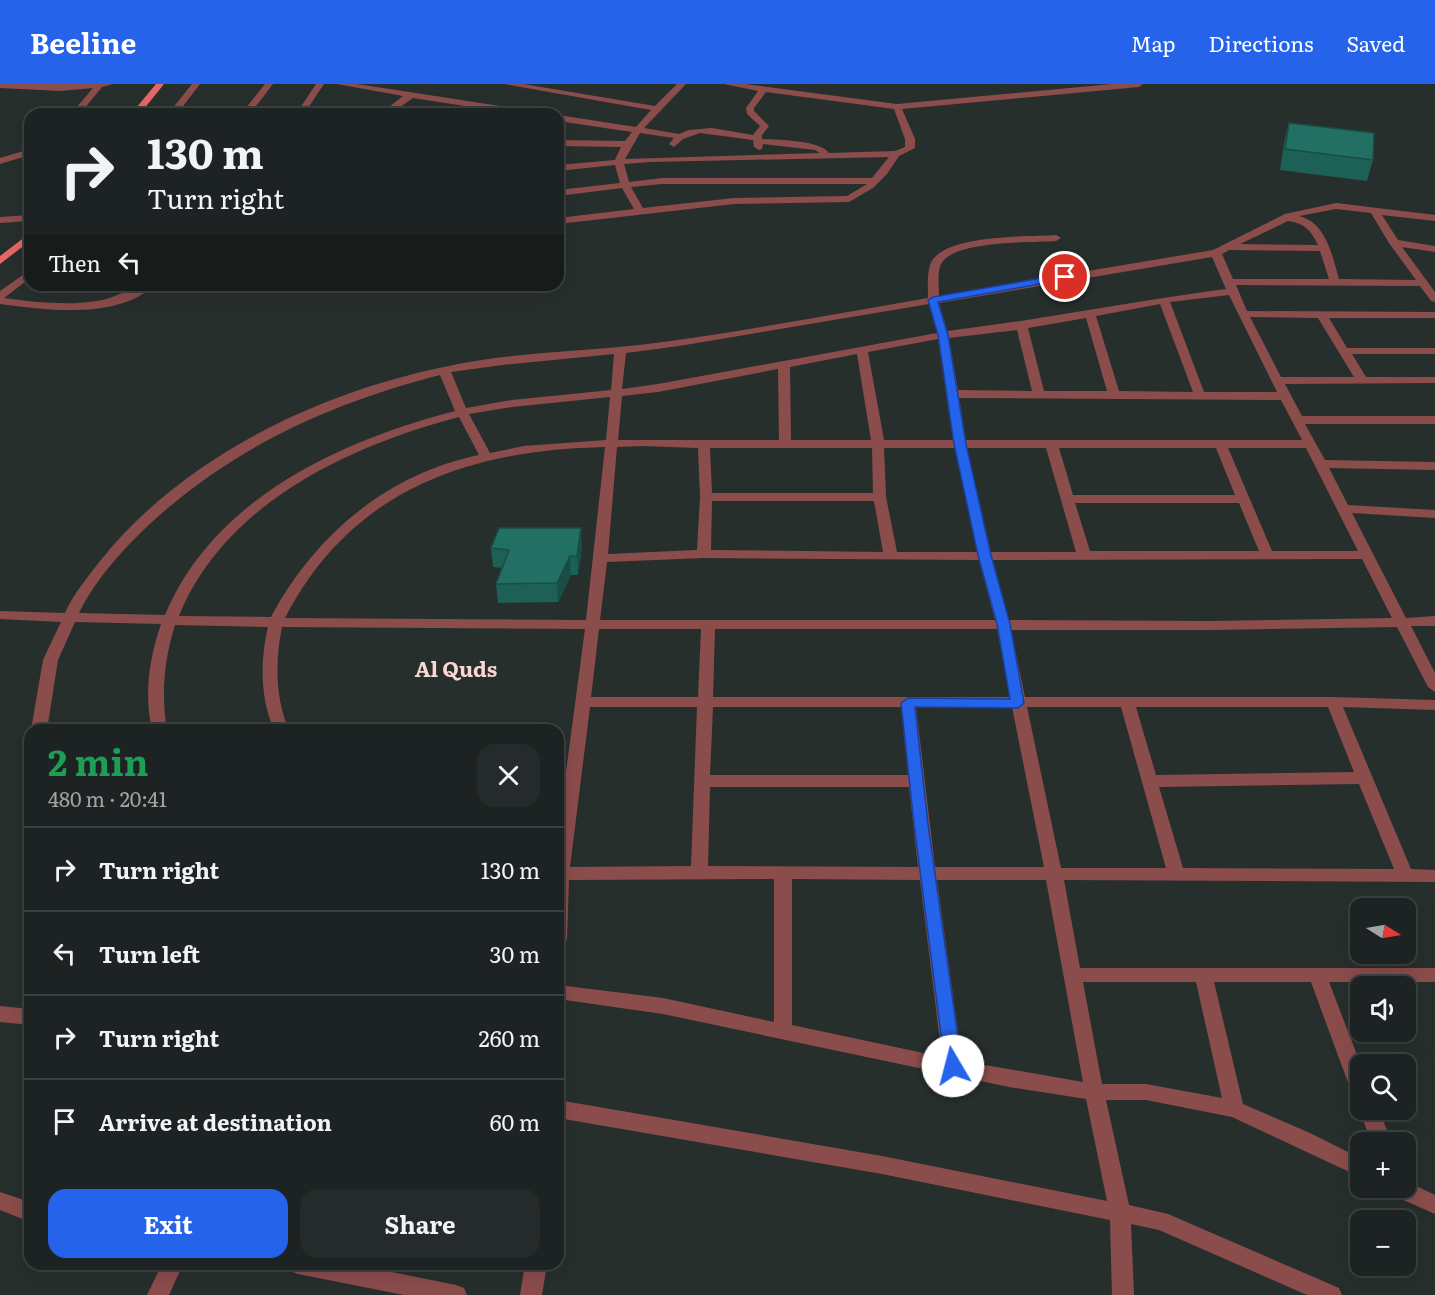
<!DOCTYPE html>
<meta charset="utf-8">
<style>
:root{--surface:#1d2322;--page:#252b2a;--text:#f1f3f6;--muted:#a0a4a5;--line:#3b4040;--accent:#2563eb}
body{margin:0;font-family:Literata,serif;background:var(--page);color:var(--text);height:100vh;display:flex;flex-direction:column;font-size:22px;white-space:nowrap}
*{box-sizing:border-box;margin:0}
p{font-size:20px;color:var(--muted)}
.icon{flex:none;width:33px;height:33px;fill:none;stroke:currentColor;stroke-width:2;stroke-linecap:round;stroke-linejoin:round}
.map{position:relative;flex:1;overflow:hidden}
.panel{position:absolute;left:24px;top:640px;width:540px;height:546px;display:flex;flex-direction:column;background:var(--surface);border-radius:18px;box-shadow:0 6px 24px #0002,0 0 0 2px var(--line)}
.panel>*{flex:none}
.banner{position:absolute;left:24px;top:24px;width:540px;height:183px;border-radius:18px;box-shadow:0 6px 24px #0002,0 0 0 2px var(--line);background:#1d2322;color:var(--text);overflow:hidden}
.needle{width:39px;rotate:101deg}
.buttons{position:absolute;left:1350px;top:814px;display:grid;gap:12px}
.buttons a{display:grid;place-items:center;width:66px;height:66px;border-radius:12px;background:var(--surface);box-shadow:0 6px 24px #0002,0 0 0 2px var(--line);font-size:30px}
.pin{position:absolute;display:grid;place-items:center;width:51px;height:51px;color:#fff;margin:-26px;border:3px solid #fff;border-radius:50%;box-shadow:0 2px 6px #0007}
.me{position:absolute;width:66px;margin:-33px;rotate:352deg;stroke-linejoin:round;filter:drop-shadow(0 0 4px #0008)}
.turn{display:flex;align-items:center;gap:21px;height:126px;padding:0 24px;font-size:27px}
.turn .icon{width:78px;height:78px;stroke-width:2.5}
.turn b{display:block;font-size:42px;line-height:51px}
.then{display:flex;align-items:center;height:57px;padding:0 24px;background:#0003;gap:12px;font-size:22px}
.round{display:grid;place-items:center;flex:none;width:63px;height:63px;border-radius:18px;background:var(--page)}
.head{display:flex;align-items:center;justify-content:space-between;height:102px;padding:0 24px}
h1{font-size:36px;font-weight:700;line-height:45px;color:#1e9e55}
.action{display:flex;gap:12px;margin-top:auto;padding:12px 24px}
.action a{flex:1;height:69px;border-radius:18px;background:var(--accent);color:#fff;font-size:24px;font-weight:700;line-height:69px;text-align:center}
.action a+a{background:var(--page);color:var(--text)}
ul{padding:0;list-style:none}
li{display:flex;align-items:center;gap:18px;height:84px;padding:0 24px;border-top:2px solid var(--line)}
li div{flex:1}
li b{display:block;font-size:22px}
li em{font-style:normal}
header{display:flex;align-items:center;gap:36px;box-sizing:border-box;height:84px;padding:0 30px;background:var(--accent);color:#fff}
header strong{font-size:28px}
nav{display:flex;gap:33px;margin-inline-start:auto;font-size:21px}
.map>svg:first-child{display:block}
</style>
<header>
<strong>Beeline</strong>
<nav><a>Map</a><a>Directions</a><a>Saved</a></nav>
</header>
<div class="map">
<svg width="1435" height="1211" viewBox="0 0 1435 1211">
<rect width="100%" height="100%" fill="#272f2d"/>
<g fill="none" stroke-linecap="round" stroke-linejoin="round">
<!-- minor -->
<g fill="#8b4d4c" fill-rule="evenodd">
<path d="M0,0h113l-11,3 -22,27h-9l22,-26 -32,3 -61,-3z"/>
<path d="M192,0h8l-23,30h-9z"/>
<path d="M265,0h8l-23,30h-9z"/>
<path d="M316,0h8l-20,30h-8z"/>
<path d="M337,0h20l176,27 4,3h-21l-103,-16 -23,16h-10l23,-18z"/>
<path d="M504,0h19l132,22 22,-22h9l-42,44 35,6 10,-4 23,-2 41,7 7,-9 -13,-12 -1,-6 12,-17 -34,-7h21l152,20 215,-20h31l-4,3 -237,22 13,30v9l-16,8 -12,18 -14,14 -24,14 -115,2 -176,20v-6l76,-9 -12,-21 -64,8v-6l62,-7 -5,-18 -57,6v-6l57,-5 6,-13 -63,-1v-6l67,1 7,-9 -74,-11v-6l78,12 15,-17zM766,8l128,17 11,30v8l-10,4 -66,2c-9,-13 -50,-13 -67,-14v-4l7,-9 -15,-15v-3zM640,49l34,5 -5,6 5,3 9,-8 17,-6 53,7 1,7 5,3 3,-1 1,-5 52,6 5,3 -195,6zM889,73l-17,21h-210l-33,4 -5,-18 26,-2zM662,100h205l-20,12 -113,2 -91,10 -12,-21z"/>
<path d="M30,65v6l-30,9v-6z"/>
<path d="M1336,119l99,12v6l-53,-6 16,25 37,6v6l-33,-5 33,45v10l-4,-1 -11,-15 -184,-1 11,26 188,1v6h-106l18,30h88v6h-83l14,23h69v6l-150,1 17,32h133v8h-130l20,36 110,2v8l-106,-2 19,37 87,5v8l-83,-5 54,105 29,-2v10h-24l24,47v19l-7,-5 -31,-60 -186,3h-200l14,67h308l102,3v10l-92,-3 68,162 24,1v12l-371,-2 16,88h355v14h-106l32,83 -1,31 -7,-2 -3,-6 -39,-106h-97l29,122 67,29 50,25v19l-128,-60 -86,-17h-40l23,105 39,9 171,74 3,7h-35l-148,-65 -28,-6 3,71h-22l-2,-75 -228,-46 -324,-56v-18l324,56 225,45 -21,-102 -77,-12 -346,-73 -105,-15v-14l105,13 111,24v-143l-205,1 -2,59 -3,5 -6,2v-114l27,-203 -303,-2c-7,34 -7,71 7,103h-15c-14,-32 -14,-70 -6,-103l-93,-2c-11,35 -14,69 -8,105h-15c-8,-35 -3,-71 9,-106l-86,-2 -17,38 -11,70h-16l12,-70 18,-38 -61,-3v-8l65,2c9,-20 22,-35 35,-52 82,-103 217,-168 344,-194 72,-16 146,-15 219,-25 88,-12 177,-29 265,-44 0,-10 -1,-23 2,-33 10,-31 98,-28 126,-30l5,3 -5,3c-26,2 -102,-1 -115,23 -4,8 -2,23 -2,32l274,-46 72,-36zM1336,125l35,4 18,30 27,37 -77,-1c-7,-23 -12,-56 -40,-63zM1288,137c16,2 23,9 30,24l-78,-1zM1229,166l91,1 9,28h-96l-11,-25zM1212,173l14,32c-93,12 -185,31 -279,42l-8,-28zM1229,211l48,97h-73l-34,-90zM929,220l8,29 -279,51 -36,5 4,-36 53,-7zM1160,220l33,88 -74,-1 -23,-75zM1250,233l68,1 36,59h-73zM1086,234l21,73h-63l-16,-63zM1017,246l15,61 -74,-1 -9,-52zM938,255l15,101h-69l-16,-88zM614,270l-3,36 -99,10 -46,8 -15,-36 51,-7zM857,270l14,86h-80l-1,-73zM778,285l1,71h-161l4,-44 36,-4zM440,291l15,36c-115,30 -241,87 -290,204l-86,-2c17,-35 46,-66 74,-92 84,-76 179,-118 287,-146zM610,313l-4,43 -82,6 -34,7 -21,-39 43,-7zM959,314l322,2 21,40h-336zM459,333l20,38c-92,19 -164,80 -208,162l-92,-1c46,-113 170,-170 280,-199zM643,362l55,2 2,49 -3,53 -89,4 9,-107zM605,363l-19,173 -301,-2c67,-129 183,-168 320,-171zM710,364h162l1,45h-161zM884,364h71l23,104h-81l-11,-55zM967,364h79l30,104h-85zM1059,364h157l19,47h-162zM1228,364h78l52,103h-86zM712,417h162l9,51 -172,-2zM1075,419h164l20,48h-169zM704,474l275,2 16,60h-395l7,-58zM1362,475l30,59 -181,3 -202,-1 -16,-60zM599,545h102l-3,68h-107zM715,545h282l13,68h-297zM590,623h107l-6,159 -121,1zM713,623h188l7,68h-198zM916,623h96l32,160h-109zM1027,623h94l45,161h-105zM1136,623h192l26,65 -198,3zM1359,700l35,85 -211,-1 -24,-81zM710,703h199l9,80 -210,-1zM792,795l128,1 22,177 -150,-32zM937,796h109l37,202 -121,-21zM1083,898h113l26,116 -76,-14h-44z"/>
<path d="M30,131v6l-30,2v-6z"/>
<path d="M30,186v8l-26,20c30,4 62,8 93,3 20,-3 37,-16 57,-16 -35,35 -110,25 -154,19v-13z"/>
<path d="M0,922l30,3v16l-30,-3z"/>
<path d="M1360,1023v3h19l13,33h-20l-13,-33z"/>
<path d="M1406,1097l29,14v19l-43,-19 -3,-7h17z"/>
<path d="M0,1108l30,10v20l-30,-12z"/>
<path d="M162,1180h21l-14,31h-22z"/>
<path d="M288,1180h64l104,21 8,3 3,7h-63l-106,-21 -8,-3z"/>
<path d="M525,1180h22l-5,31h-22z"/>
</g>
<!-- major -->
<g fill="#e76667" fill-rule="evenodd">
<path d="M156,0h8l-24,30h-9z"/>
<path d="M30,149v8l-30,23v-8z"/>
</g>
</g>
<!-- wall -->
<g fill="#1d6055">
<path d="M1289,39l84,37 -6,21 -87,-11 4,-27z"/>
<path d="M582,463l-4,28h-7l-13,27 -60,1 -2,-19 6,-16 -9,-1 -2,-19z"/>
</g>
<!-- shaded-wall -->
<g fill="#184e45">
<path d="M581,444l1,19 -4,28 -1,-19z"/>
<path d="M570,472l1,19 -13,27 -1,-19z"/>
</g>
<!-- building -->
<g fill="#227063" stroke="#184e45" stroke-width="1.5">
<path d="M1289,39l85,10 -1,27 -88,-11z"/>
<path d="M499,444h82l-4,28h-7l-13,27 -61,1 13,-34 -18,-2z"/>
</g>
<!-- route -->
<path fill="#2563eb" stroke="#184099" stroke-width="1.5" d="M1065,190l5,3 -1,2 -131,23 10,33 18,109 25,111 19,69 14,79 -6,5 -103,-1 13,117 34,242 -2,5 -7,2 -6,-2 -2,-5 -31,-242 -13,-121 7,-5 102,1 -13,-75 -19,-69 -24,-111 -16,-109 -10,-35 5,-3z"/>
<g text-anchor="middle" stroke-width="6" stroke-linejoin="round" paint-order="stroke">
<!-- quarter labels -->
<g font-size="21" font-weight="bold" fill="#fad6d4" stroke="#272f2d">
<text x="456" y="593">Al Quds</text>
</g>
</g>
</svg>
<div class="buttons">
<a><svg class="needle" viewBox="-14 -14 28 28"><path d="M0-13l5 13h-10z" fill="#e53935"/><path d="M0 13l5-13h-10z" fill="#a0a4a5"/></svg></a>
<a><svg class="icon" aria-label="sound" viewBox="0 0 24 24"><path d="M4 9h4l5-4v14l-5-4H4zM17 9q2 3 0 6"/></svg></a>
<a><svg class="icon" aria-label="search" viewBox="0 0 24 24"><circle cx="10" cy="10" r="6"/><path d="M15 15l6 6"/></svg></a>
<a>+</a>
<a>−</a>
</div>
<div class="pin" style="left:1065px;top:193px;background:#d93025"><svg class="icon" aria-label="arrive" viewBox="0 0 24 24"><path d="M6 21V4h12l-3 4 3 4H6"/></svg></div>
<svg class="me" style="left:953px;top:982px" viewBox="-20 -20 40 40"><circle r="19" fill="#fff"/><path d="M0-13L10 11 0 6-10 11z" fill="#2563eb"/></svg>
<div class="banner">
<div class="turn"><svg class="icon" aria-label="right" viewBox="0 0 24 24"><path d="M7 20v-9h11M14 6l5 5-5 5"/></svg><div><b>130 m</b>Turn right</div></div>
<div class="then">Then<svg class="icon" aria-label="left" viewBox="0 0 24 24"><path d="M17 20v-9H6M10 6l-5 5 5 5"/></svg></div>
</div>
<section class="panel">
<div class="head"><div><h1>2 min</h1><p>480 m · 20:41</p></div><a class="round"><svg class="icon" aria-label="close" viewBox="0 0 24 24"><path d="M6 6l12 12M18 6L6 18"/></svg></a></div>
<ul>
<li><svg class="icon" aria-label="right" viewBox="0 0 24 24"><path d="M7 20v-9h11M14 6l5 5-5 5"/></svg><div><b>Turn right</b></div><em>130 m</em></li>
<li><svg class="icon" aria-label="left" viewBox="0 0 24 24"><path d="M17 20v-9H6M10 6l-5 5 5 5"/></svg><div><b>Turn left</b></div><em>30 m</em></li>
<li><svg class="icon" aria-label="right" viewBox="0 0 24 24"><path d="M7 20v-9h11M14 6l5 5-5 5"/></svg><div><b>Turn right</b></div><em>260 m</em></li>
<li><svg class="icon" aria-label="arrive" viewBox="0 0 24 24"><path d="M6 21V4h12l-3 4 3 4H6"/></svg><div><b>Arrive at destination</b></div><em>60 m</em></li>
</ul>
<div class="action"><a>Exit</a><a>Share</a></div>
</section>
</div>
